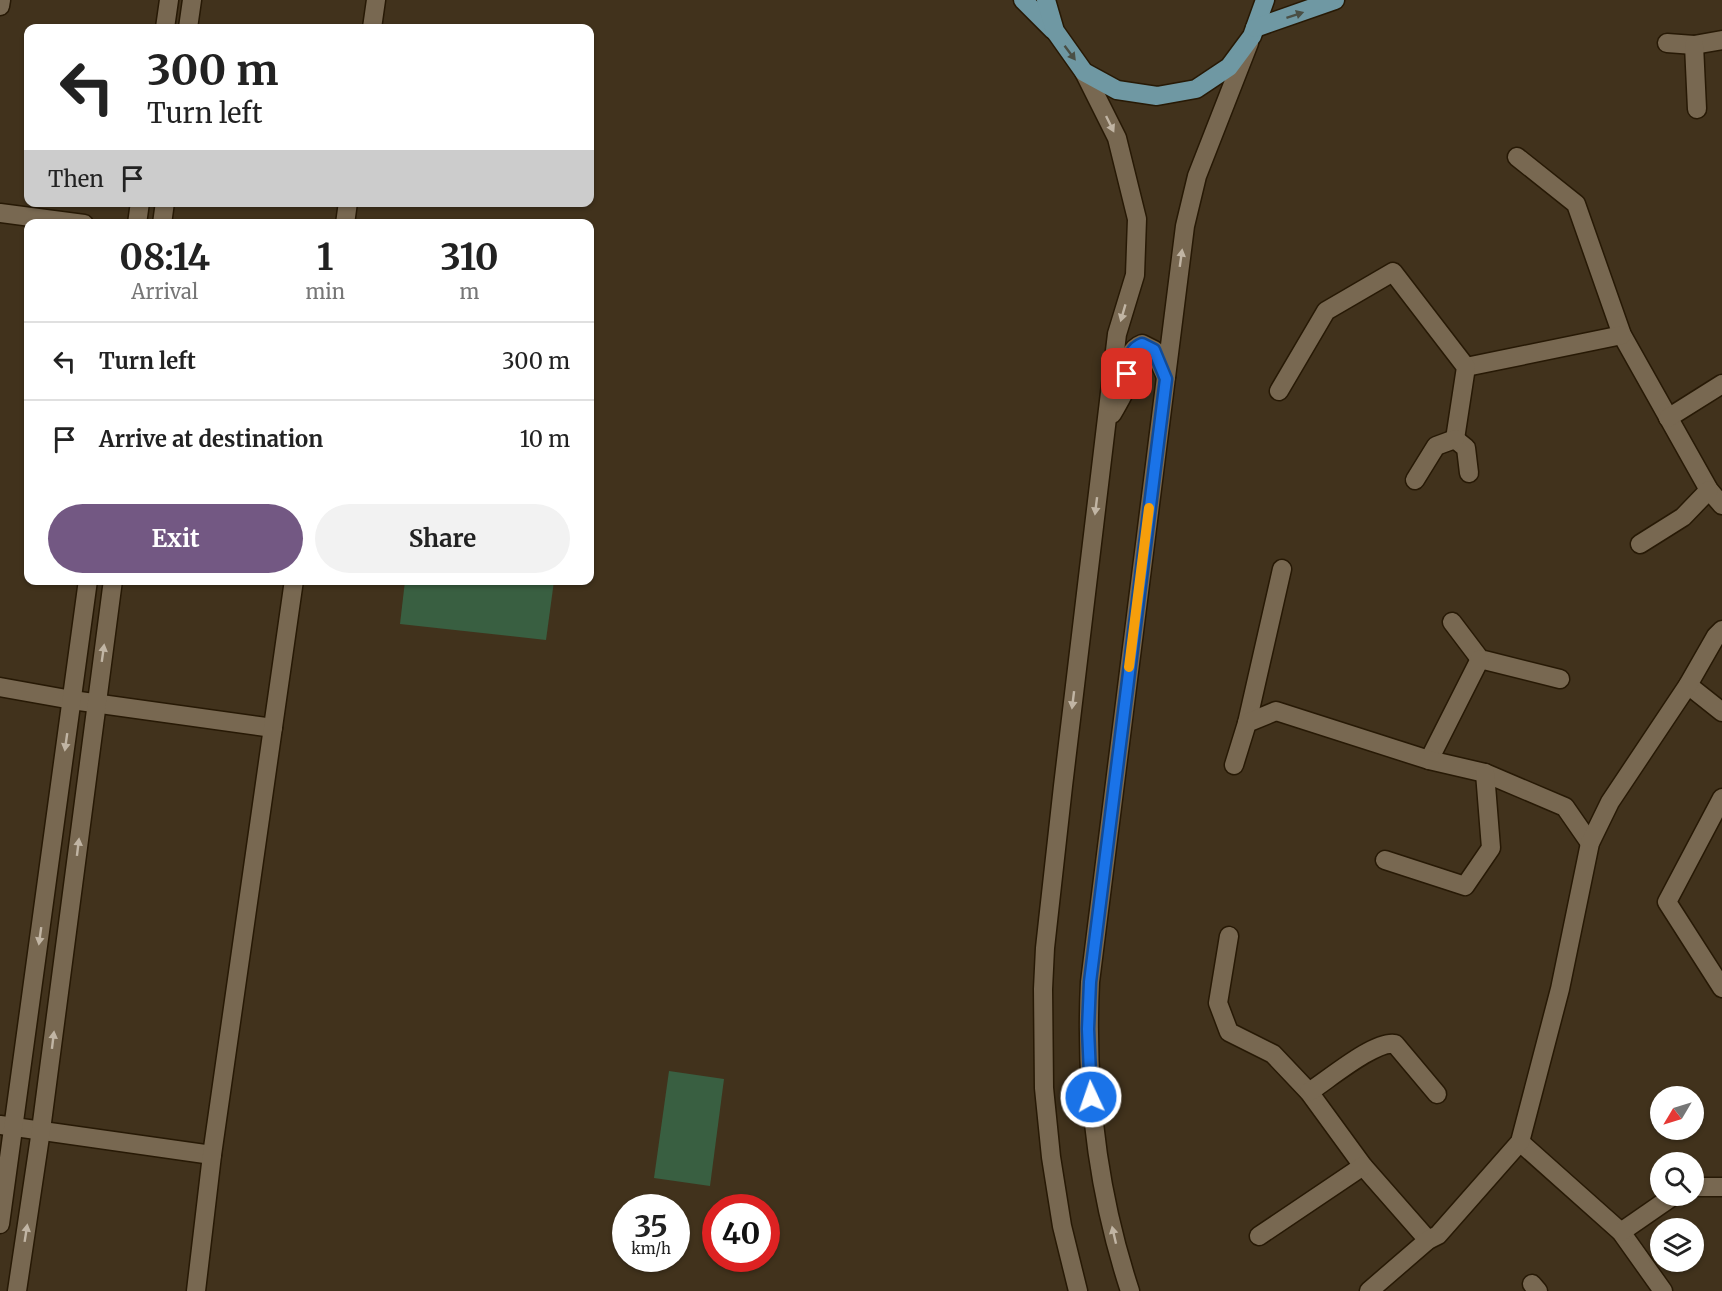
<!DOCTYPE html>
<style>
:root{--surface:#fff;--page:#f2f2f2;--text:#222;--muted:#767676;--line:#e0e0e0;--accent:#735883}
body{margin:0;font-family:Merriweather,serif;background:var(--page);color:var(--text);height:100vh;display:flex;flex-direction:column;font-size:22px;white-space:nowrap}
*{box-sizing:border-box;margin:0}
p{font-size:20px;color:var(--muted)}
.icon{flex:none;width:33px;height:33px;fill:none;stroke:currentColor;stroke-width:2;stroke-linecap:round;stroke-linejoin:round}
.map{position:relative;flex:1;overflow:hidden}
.drawer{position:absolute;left:24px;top:219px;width:570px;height:366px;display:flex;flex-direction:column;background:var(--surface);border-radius:12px;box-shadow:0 2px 4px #0004}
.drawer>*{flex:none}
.banner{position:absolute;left:24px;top:24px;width:570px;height:183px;border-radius:12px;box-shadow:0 2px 4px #0004;background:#fff;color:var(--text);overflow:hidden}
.needle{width:39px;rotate:232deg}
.tools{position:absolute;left:1650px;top:1086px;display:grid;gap:12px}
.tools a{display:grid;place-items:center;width:54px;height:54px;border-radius:50%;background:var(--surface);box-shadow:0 2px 4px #0004;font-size:30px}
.speed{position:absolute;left:612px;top:1194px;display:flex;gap:12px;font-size:30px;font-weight:700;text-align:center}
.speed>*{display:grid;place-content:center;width:78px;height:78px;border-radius:50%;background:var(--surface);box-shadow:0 2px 4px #0004;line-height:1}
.speed small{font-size:15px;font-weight:400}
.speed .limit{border:9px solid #d22;background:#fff;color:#111}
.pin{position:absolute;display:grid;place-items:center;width:51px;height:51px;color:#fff;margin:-26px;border-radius:12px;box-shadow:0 3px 9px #0006}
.me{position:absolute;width:66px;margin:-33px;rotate:357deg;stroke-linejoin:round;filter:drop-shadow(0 0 4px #0008)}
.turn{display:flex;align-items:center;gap:21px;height:126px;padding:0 24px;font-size:27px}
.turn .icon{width:78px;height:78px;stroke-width:2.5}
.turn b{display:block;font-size:42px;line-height:51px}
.then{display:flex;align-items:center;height:57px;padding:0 24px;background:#0003;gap:12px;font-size:22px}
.eta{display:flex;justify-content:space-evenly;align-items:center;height:102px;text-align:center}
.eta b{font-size:36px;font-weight:700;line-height:42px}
.cta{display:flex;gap:12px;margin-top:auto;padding:12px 24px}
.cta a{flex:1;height:69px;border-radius:36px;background:var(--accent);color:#fff;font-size:24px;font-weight:700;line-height:69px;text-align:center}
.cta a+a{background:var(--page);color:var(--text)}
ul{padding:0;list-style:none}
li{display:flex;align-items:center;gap:18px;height:78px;padding:0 24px;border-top:2px solid var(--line)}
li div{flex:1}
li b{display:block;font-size:22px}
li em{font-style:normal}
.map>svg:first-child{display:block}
</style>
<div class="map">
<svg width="1722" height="1291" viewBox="0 0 1722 1291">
<rect width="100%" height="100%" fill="#41321c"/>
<!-- green -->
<g fill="#395f41">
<path d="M405,581h149l-8,59 -146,-16z"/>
<path d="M669,1071l55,8 -14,107 -56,-8z"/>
</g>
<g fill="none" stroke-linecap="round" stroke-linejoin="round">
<!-- minor casing -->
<g stroke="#271905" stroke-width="21">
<g id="minor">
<path d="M0,6l1,-6"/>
<path d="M165,28l4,-28"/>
<path d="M188,28l4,-28"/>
<path d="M372,28l4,-28"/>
<path d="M1667,43l27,2 28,-5"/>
<path d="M1694,45l3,64"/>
<path d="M1517,157l59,47 46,131 87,155 13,15"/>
<path d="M0,213l84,11"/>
<path d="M137,224l3,-22"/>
<path d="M162,224l3,-22"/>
<path d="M345,224l3,-22"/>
<path d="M1466,367l156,-32"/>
<path d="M1279,391l47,-80 67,-39 73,95 -11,72"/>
<path d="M1112,414c4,-7 9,-15 12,-22 6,-17 -1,-41 18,-48l12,6 12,27"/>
<path d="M1668,418l54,-34"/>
<path d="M1455,439l11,9 3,25"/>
<path d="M1415,480l21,-34 19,-7"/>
<path d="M1640,544l43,-27 26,-27"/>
<path d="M1452,622l28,37 80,20"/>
<path d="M1688,685l34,27"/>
<path d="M0,687l72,13 201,28"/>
<path d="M1247,723l35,-154"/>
<path d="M1429,760l51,-101"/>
<path d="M1234,765l13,-42 29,-12 153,49 56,13 80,34 25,36"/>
<path d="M1722,798l-55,104 55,86"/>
<path d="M1385,860l80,26 26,-38 -6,-75"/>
<path d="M1229,936l-11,67 11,29 44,22 36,38 54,74 65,74"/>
<path d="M1309,1092c19,-12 66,-52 86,-48l42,50"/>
<path d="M0,1125l212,30"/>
<path d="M1520,1142l101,90 42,59"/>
<path d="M1694,1187h28"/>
<path d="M0,1224l88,-644"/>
<path d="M1621,1232l52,-36"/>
<path d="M1259,1236l104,-70"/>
<path d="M1532,1284l6,7"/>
<path d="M17,1291l24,-161 72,-550"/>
<path d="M196,1291l16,-136 82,-575"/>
<path d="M1078,1291l-16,-65 -11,-69 -7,-69 -1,-99 2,-41 18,-162 54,-452 18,-59 2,-56 -20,-81 -33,-66"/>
<path d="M1130,1291c-33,-100 -45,-204 -40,-309l95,-756 12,-50 52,-133"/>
<path d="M1369,1291l59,-51 10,-5 82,-93 40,-153 30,-146 20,-41 78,-117 28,-49 6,-6"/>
</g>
</g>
<!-- major casing -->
<g stroke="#271905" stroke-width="21">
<g id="major">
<path d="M1023,0l30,30"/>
<path d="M1046,0l9,31 29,41 33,18 40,6 39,-7 33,-22 23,-31 13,-36"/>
<path d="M1255,28l80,-28"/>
</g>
</g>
<!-- minor -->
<use href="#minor" stroke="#786851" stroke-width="18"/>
<!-- major -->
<use href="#major" stroke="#6f98a3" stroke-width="18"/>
</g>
<!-- one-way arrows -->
<defs><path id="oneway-solid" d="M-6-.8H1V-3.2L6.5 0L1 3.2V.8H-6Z" transform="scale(1.5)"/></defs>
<g fill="#4a4f45">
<use href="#oneway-solid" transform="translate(1295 15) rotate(-18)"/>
<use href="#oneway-solid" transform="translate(1070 53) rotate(53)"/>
</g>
<g fill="#c1b5a4">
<use href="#oneway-solid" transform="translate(1110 124) rotate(64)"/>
<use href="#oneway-solid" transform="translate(1181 258) rotate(-82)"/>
<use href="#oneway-solid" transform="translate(1123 313) rotate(106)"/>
<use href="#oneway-solid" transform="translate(1096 506) rotate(97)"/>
<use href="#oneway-solid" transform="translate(103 653) rotate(-82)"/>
<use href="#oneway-solid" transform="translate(1073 700) rotate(97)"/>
<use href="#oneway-solid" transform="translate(66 742) rotate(98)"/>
<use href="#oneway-solid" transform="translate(78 847) rotate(-83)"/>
<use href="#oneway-solid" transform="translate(40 936) rotate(98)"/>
<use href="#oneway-solid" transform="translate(53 1040) rotate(-83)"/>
<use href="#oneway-solid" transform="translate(26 1233) rotate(-81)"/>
<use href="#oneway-solid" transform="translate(1114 1235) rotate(-103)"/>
</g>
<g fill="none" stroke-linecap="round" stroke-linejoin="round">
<!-- route casing -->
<g stroke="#114b97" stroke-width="15">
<path id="route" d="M1091,1097l-3,-68 2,-47 76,-603 -12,-29 -12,-6c-13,5 -13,17 -15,30"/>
</g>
<!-- route -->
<use href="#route" stroke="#1a73e8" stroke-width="10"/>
<!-- slow -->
<path stroke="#f59e0b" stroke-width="10" d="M1129,667l20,-159"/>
</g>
</svg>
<div class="tools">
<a><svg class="needle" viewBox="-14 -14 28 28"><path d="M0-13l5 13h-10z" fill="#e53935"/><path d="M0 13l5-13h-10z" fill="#767676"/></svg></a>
<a><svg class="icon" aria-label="search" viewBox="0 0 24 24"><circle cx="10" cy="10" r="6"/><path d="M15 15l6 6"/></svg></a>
<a><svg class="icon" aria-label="layers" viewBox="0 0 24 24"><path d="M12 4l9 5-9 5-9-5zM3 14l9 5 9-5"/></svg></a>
</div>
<div class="speed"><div>35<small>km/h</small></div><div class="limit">40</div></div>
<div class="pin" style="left:1127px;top:374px;background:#d93025"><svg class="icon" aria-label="arrive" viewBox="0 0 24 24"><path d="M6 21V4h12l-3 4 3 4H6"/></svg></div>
<svg class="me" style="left:1091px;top:1097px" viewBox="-20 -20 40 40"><circle r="17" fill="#1a73e8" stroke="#fff" stroke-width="3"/><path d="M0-11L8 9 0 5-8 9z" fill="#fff"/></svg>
<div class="banner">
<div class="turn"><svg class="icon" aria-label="left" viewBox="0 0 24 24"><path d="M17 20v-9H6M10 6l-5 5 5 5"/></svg><div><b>300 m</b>Turn left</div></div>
<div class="then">Then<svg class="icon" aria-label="arrive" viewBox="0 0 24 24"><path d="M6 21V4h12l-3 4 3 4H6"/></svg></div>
</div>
<section class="drawer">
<div class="eta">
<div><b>08:14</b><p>Arrival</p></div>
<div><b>1</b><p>min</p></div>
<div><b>310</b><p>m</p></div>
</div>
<ul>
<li><svg class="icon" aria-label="left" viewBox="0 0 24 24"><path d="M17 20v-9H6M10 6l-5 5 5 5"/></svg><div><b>Turn left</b></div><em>300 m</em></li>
<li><svg class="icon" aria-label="arrive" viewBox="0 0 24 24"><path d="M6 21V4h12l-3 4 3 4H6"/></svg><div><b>Arrive at destination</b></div><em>10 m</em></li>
</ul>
<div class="cta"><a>Exit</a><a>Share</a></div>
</section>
</div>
